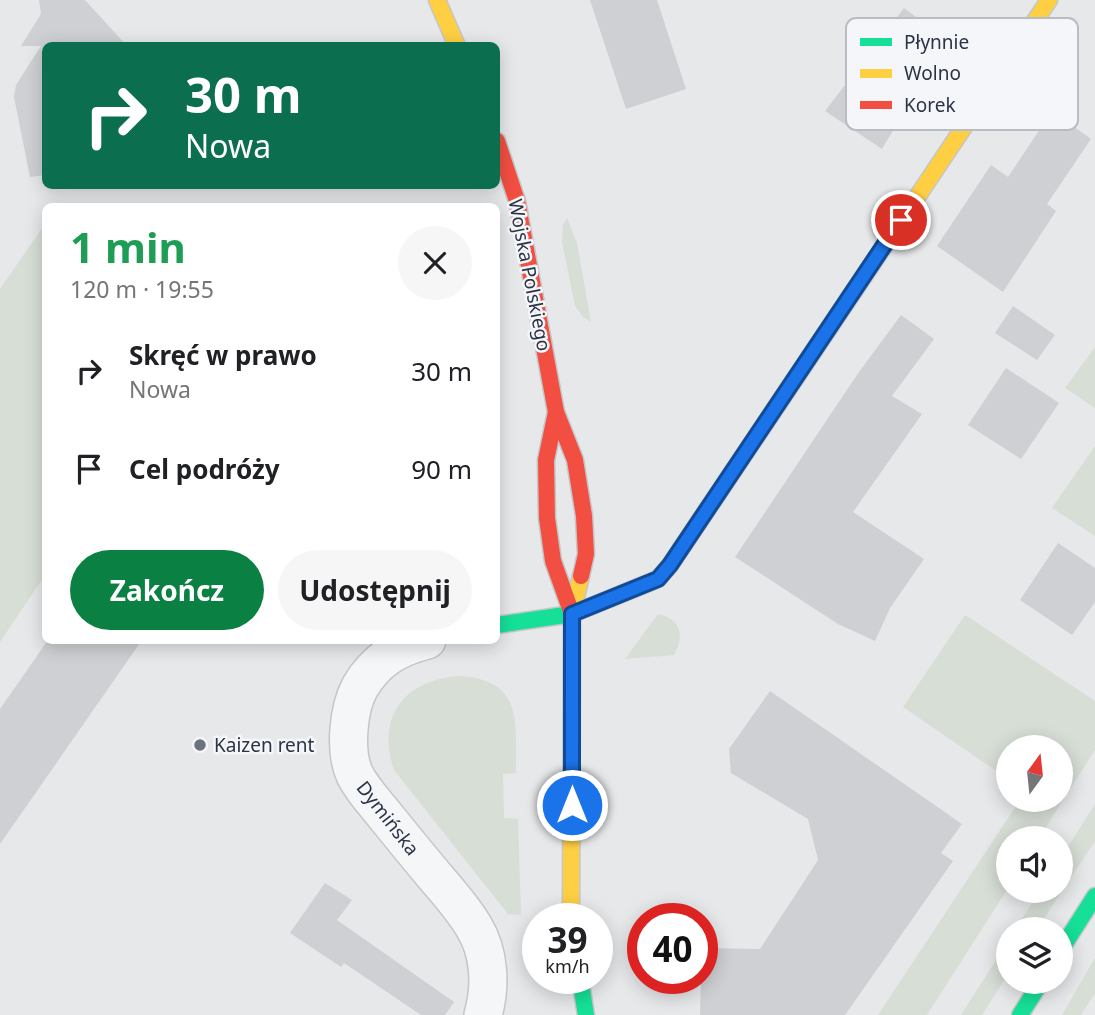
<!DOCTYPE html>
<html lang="pl">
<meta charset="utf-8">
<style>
:root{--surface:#fff;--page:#f6f6f6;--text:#202124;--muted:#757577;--accent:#0b8043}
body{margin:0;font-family:"Noto Sans",sans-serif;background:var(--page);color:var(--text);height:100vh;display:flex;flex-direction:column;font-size:26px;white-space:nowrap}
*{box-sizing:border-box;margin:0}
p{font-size:23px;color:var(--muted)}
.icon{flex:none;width:38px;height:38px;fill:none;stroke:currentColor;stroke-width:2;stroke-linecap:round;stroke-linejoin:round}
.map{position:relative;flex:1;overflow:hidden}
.sheet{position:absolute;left:42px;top:203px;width:458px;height:441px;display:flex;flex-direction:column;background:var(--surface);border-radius:10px;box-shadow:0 4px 18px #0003}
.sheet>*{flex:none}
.guide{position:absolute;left:42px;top:42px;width:458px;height:147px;border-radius:10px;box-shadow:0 4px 18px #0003;background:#0b6e4f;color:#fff;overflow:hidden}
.needle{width:46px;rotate:15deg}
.buttons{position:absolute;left:996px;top:735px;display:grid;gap:14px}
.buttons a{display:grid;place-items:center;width:77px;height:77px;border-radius:50%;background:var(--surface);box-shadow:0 4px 18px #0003;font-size:35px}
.speed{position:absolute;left:522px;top:903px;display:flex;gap:14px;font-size:35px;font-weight:700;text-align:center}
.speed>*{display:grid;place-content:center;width:91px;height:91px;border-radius:50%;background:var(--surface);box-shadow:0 4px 18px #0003;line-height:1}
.speed small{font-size:18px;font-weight:400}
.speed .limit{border:10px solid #d22;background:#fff;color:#111}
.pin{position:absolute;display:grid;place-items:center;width:60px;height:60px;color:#fff;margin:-30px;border:4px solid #fff;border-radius:50%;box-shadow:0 2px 7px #0007}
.me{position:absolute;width:77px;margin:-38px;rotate:0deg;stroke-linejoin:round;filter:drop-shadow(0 0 5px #0008)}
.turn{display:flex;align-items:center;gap:24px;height:147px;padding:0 28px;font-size:32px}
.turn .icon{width:91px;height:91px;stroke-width:2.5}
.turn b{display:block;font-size:49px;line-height:60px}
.round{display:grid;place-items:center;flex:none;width:74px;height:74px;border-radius:37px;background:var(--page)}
.headline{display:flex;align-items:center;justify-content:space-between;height:119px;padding:0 28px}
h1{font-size:42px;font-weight:700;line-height:52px;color:#1e9e55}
.action{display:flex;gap:14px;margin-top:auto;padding:14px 28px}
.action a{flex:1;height:80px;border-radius:42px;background:var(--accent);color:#fff;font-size:28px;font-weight:700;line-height:80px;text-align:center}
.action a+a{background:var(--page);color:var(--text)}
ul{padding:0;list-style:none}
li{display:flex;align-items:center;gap:21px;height:98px;padding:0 28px}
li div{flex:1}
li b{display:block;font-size:26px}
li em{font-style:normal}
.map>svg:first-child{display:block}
</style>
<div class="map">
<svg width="1095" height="1015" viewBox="0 0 1095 1015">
<rect width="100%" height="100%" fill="#e6e8ea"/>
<!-- green -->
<g fill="#d6ded6">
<path d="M567,218l10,25 14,79 -8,-5 -8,-11 -13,-64 1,-17z"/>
<path d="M45,224v351l-45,67v-353z"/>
<path d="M1095,347v61l-30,-20z"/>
<path d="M1095,446v90l-43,-28z"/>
<path d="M658,614c23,5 27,21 16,41l-49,4z"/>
<path d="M965,615l130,86v49l-56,88h-31v50l-81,127h-49l142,-215h40v-53h-52v32l-105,-72z"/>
<path d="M459,676c66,4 56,47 57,97l-13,1 1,44 14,1 3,96 -13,-1 -114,-144c-18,-53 10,-90 65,-94z"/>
<path d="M1095,804v37l-58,88h-22l25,-38h20l1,-33z"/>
<path d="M1008,941v33l-26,41h-21z"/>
<path d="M1095,958v35l-14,22h-19z"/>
</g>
<!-- building -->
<g fill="#ced0d3">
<path d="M39,0h46l42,46h-81v129l-16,2 -16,-80 2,-12 25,-39h-20l20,-32z"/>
<path d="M590,0h67l29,89 -60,20z"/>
<path d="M904,8l60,45 -55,73 -9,-7 -18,30 -57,-38z"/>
<path d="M1052,111l39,28 -44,65 9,7 -53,81 -66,-46 54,-81 17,12z"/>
<path d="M1013,306l42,29 -18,25 -42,-27z"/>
<path d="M901,315l33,24 -42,57 30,18 -69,98 71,47 -34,49 -15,33 -37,-17 -103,-67 124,-185z"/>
<path d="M1006,368l53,35 -38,56 -53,-34z"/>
<path d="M1058,543l37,25v34l-23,33 -52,-35z"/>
<path d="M48,640h94l-142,204v-135z"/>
<path d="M770,691l192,133 -21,29 12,8 -108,154h-145l2,-67 58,1 58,-89 -10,-41 -77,-46 -2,-24z"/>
<path d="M325,883l27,17 -15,20 117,82 -9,13h-24l-77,-52 -3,4 -51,-34z"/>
</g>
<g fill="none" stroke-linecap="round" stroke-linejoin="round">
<!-- street casing -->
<g stroke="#c4c6c8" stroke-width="40">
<path id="street" d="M427,640c-31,8 -51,20 -67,47 -12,22 -16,65 -5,88 8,16 22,30 32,43 17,21 34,42 51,62 13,15 26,30 36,47 16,26 17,60 9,88"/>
</g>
<!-- fast casing -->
<g stroke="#c4c6c8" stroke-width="19">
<g id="fast">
<path d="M497,625l75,-11 86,-35 12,-14 231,-344"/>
<path d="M1060,951l35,-55"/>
<path d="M580,978l6,37"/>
<path d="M1020,1015l21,-33"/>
</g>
</g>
<!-- slow casing -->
<g stroke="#c4c6c8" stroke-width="19">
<g id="slow">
<path d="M437,0l20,46"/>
<path d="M901,221l148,-221"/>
<path d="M571,919l1,-305 9,-38"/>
</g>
</g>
<!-- jam casing -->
<g stroke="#c4c6c8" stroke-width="19">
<g id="jam">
<path d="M497,141l20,60 39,211 19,48 9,56 2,38 -5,22"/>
<path d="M556,412l-10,48 1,58 6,43 19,53"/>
</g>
</g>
<!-- street -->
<use href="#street" stroke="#f5f6f7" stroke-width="37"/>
<!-- fast -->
<use href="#fast" stroke="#16e098" stroke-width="16"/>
<!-- slow -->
<use href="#slow" stroke="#ffcf43" stroke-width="16"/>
<!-- jam -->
<use href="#jam" stroke="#f24e42" stroke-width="16"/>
</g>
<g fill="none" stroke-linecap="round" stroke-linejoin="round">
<!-- route casing -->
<g stroke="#114b97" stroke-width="18">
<path id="route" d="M572,805v-191l86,-35 12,-14 231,-345"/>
</g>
<!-- route -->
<use href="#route" stroke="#1a73e8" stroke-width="12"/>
</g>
<!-- markers -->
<circle fill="#6c737f" stroke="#f4f6f9" stroke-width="2.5" cx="200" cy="745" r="7"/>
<g text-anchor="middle" stroke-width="5" stroke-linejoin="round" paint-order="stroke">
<!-- street labels -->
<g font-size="19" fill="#2b3445" stroke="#f4f6f9">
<text transform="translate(530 275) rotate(79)" y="7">Wojska Polskiego</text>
<text transform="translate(388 818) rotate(52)" y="7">Dymińska</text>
</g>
<!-- poi labels -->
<g font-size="19" fill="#2b3445" stroke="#f4f6f9" text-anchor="start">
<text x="214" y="752">Kaizen rent</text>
</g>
</g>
<!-- legend -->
<rect x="846" y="18" width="232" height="112" rx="10" fill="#f4f6f9" stroke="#b8bcc3" stroke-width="2"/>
<rect x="860" y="38" width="32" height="8" fill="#16e098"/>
<rect x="860" y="69" width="32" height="9" fill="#ffcf43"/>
<rect x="860" y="101" width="32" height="8" fill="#f24e42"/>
<g font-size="19" fill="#2b3445">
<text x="904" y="49">Płynnie</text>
<text x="904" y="80">Wolno</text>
<text x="904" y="112">Korek</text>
</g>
</svg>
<div class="buttons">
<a><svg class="needle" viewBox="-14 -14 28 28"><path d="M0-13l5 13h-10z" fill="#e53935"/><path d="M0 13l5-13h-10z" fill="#757577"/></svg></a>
<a><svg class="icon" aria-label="sound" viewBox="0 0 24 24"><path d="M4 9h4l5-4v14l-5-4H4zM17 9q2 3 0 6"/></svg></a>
<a><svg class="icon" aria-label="layers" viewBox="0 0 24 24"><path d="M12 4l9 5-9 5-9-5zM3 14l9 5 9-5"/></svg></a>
</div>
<div class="speed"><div>39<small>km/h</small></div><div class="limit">40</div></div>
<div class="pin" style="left:901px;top:220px;background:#d93025"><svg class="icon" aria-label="arrive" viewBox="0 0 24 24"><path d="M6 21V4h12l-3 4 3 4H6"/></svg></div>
<svg class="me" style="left:572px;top:805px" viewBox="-20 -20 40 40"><circle r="17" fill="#1a73e8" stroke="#fff" stroke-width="3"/><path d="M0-11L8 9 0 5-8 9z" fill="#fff"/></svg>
<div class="guide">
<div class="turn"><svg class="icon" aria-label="right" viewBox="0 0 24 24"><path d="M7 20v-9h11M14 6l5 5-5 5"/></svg><div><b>30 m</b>Nowa</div></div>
</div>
<section class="sheet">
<div class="headline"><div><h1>1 min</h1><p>120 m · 19:55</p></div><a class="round"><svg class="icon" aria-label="close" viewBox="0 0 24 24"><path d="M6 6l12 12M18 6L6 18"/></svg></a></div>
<ul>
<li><svg class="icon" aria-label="right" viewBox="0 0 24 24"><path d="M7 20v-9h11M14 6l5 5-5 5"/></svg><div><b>Skręć w prawo</b><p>Nowa</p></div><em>30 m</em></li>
<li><svg class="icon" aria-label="arrive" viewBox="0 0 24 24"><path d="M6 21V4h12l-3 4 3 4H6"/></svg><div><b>Cel podróży</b></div><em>90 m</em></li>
</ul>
<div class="action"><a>Zakończ</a><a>Udostępnij</a></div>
</section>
</div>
